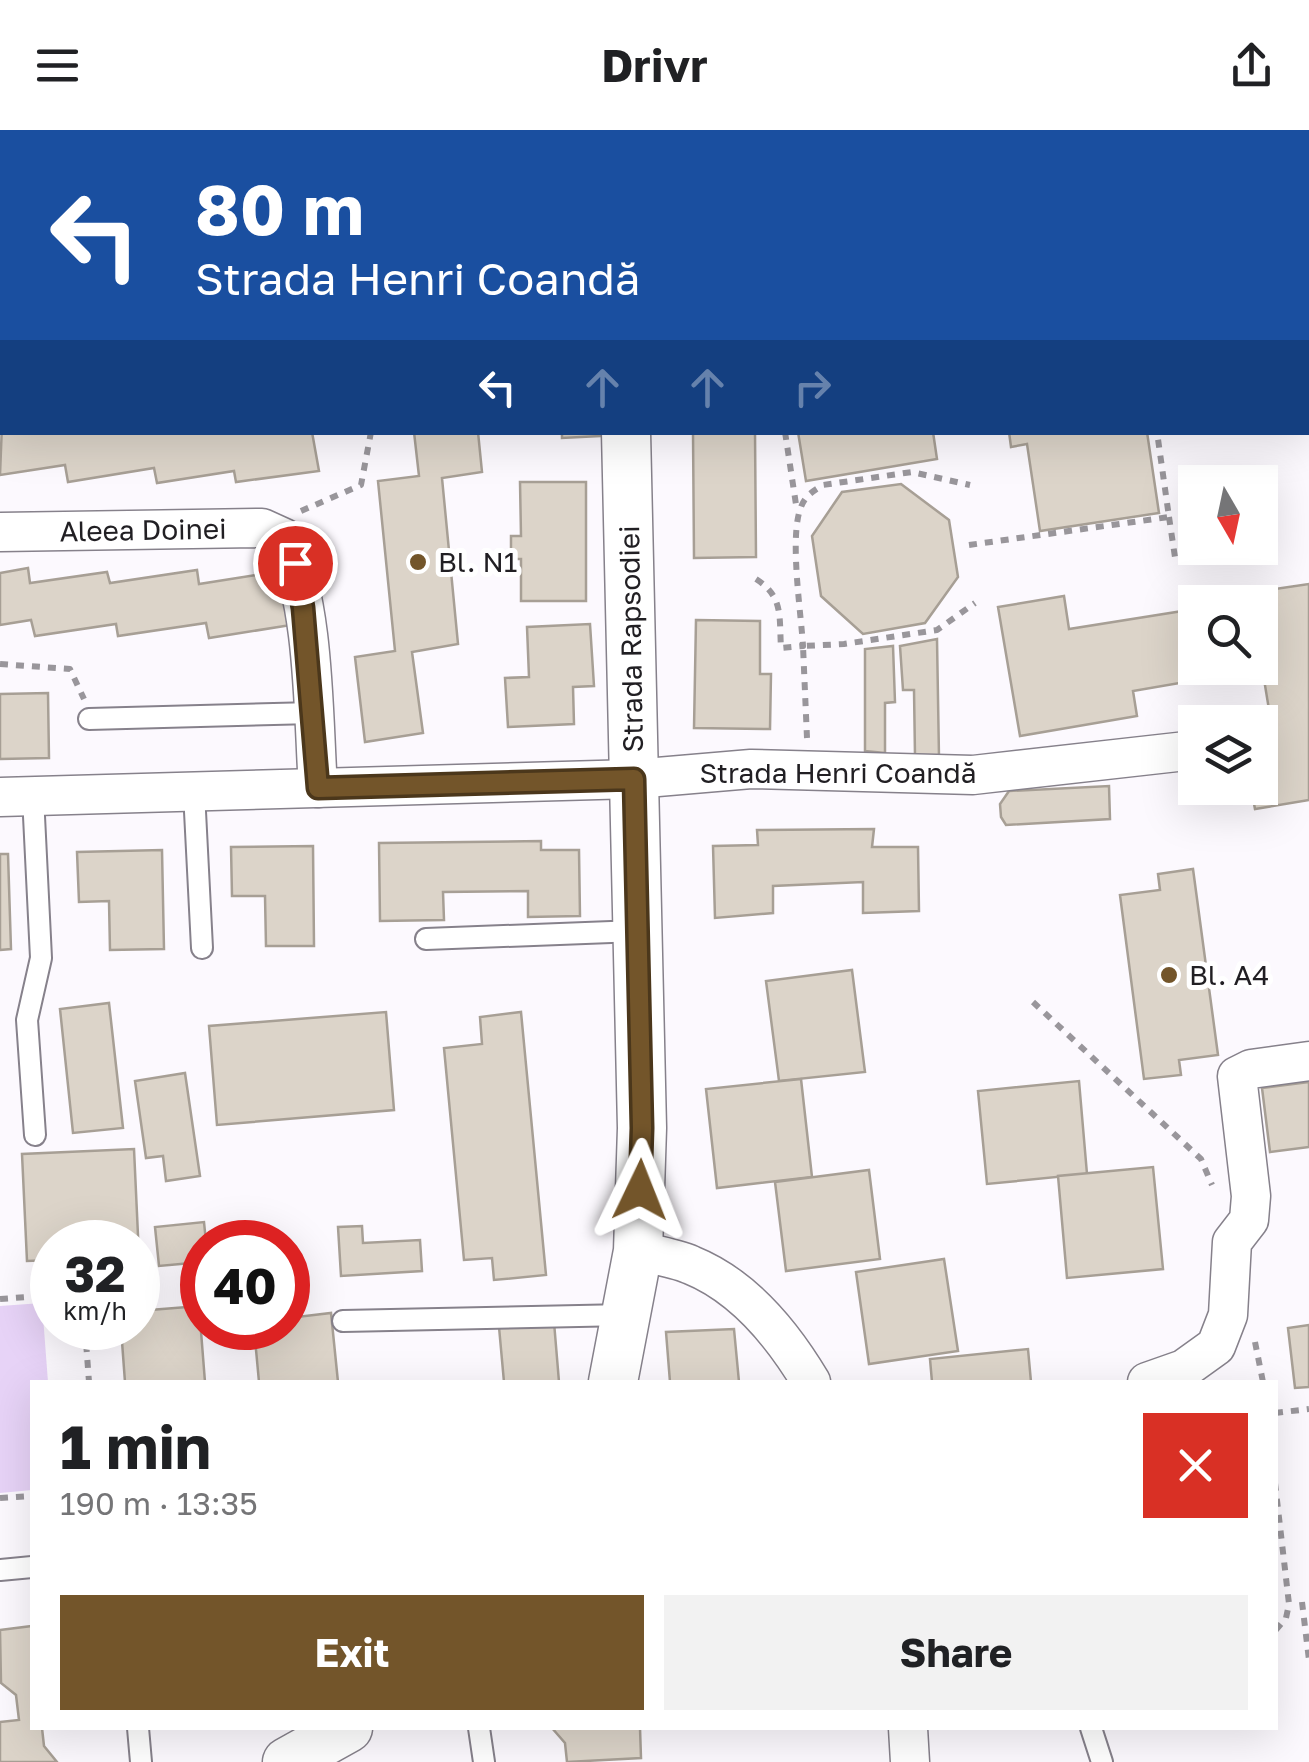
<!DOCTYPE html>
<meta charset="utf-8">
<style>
:root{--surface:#fff;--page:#f2f2f2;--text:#202124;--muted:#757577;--accent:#73552a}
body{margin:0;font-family:"Golos Text",sans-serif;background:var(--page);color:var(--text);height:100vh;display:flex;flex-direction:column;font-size:38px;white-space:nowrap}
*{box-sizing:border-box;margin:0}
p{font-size:32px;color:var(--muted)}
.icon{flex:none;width:55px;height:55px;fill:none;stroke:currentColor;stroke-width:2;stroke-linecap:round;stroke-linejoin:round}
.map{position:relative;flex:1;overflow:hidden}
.details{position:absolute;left:30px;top:1250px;width:1248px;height:350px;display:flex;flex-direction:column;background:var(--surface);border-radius:0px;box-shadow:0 10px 40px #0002}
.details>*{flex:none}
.top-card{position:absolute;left:0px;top:0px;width:1310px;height:305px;box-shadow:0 10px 40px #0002;background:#1a4fa0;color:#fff;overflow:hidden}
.needle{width:65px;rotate:171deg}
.tools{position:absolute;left:1178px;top:335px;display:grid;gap:20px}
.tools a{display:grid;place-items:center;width:100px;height:100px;border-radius:0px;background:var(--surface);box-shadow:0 10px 40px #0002;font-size:50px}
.speed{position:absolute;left:30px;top:1090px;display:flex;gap:20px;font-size:50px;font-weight:700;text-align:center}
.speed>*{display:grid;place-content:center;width:130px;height:130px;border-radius:50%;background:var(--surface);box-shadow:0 10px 40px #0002;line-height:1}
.speed small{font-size:25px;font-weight:400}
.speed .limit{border:15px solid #d22;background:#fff;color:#111}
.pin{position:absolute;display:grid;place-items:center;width:85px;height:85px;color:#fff;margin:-42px;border:5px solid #fff;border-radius:50%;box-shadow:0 2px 10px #0007}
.me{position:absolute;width:110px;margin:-55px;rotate:2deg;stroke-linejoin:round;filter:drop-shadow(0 0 8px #0008)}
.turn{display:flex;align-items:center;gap:35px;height:210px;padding:0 30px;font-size:45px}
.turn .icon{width:130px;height:130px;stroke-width:2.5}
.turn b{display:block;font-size:70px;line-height:85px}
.lanes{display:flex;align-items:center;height:95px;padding:0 30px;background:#0003;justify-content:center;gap:50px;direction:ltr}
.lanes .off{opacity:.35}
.round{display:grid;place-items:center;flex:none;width:105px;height:105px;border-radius:0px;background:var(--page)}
.headline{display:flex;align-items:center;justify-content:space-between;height:170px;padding:0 30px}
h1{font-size:60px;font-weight:700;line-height:75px}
.action{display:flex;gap:20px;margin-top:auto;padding:20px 30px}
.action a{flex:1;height:115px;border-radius:0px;background:var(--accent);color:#fff;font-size:40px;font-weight:700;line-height:115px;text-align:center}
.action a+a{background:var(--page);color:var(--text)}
header{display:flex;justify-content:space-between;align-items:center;height:130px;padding:0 30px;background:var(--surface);font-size:45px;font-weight:700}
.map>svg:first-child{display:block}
</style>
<header><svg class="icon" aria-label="menu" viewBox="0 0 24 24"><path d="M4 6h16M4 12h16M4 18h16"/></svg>Drivr<svg class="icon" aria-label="share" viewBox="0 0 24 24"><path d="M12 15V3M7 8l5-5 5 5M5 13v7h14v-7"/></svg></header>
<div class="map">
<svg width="1309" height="1632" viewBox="0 0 1309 1632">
<rect width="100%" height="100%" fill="#fcf9fe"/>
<!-- green -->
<path fill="#e7d3f7" d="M42,1173l6,79h-16v108l-32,3v-187z"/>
<!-- building -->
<g fill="#dcd4c9" stroke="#a79f95" stroke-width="2.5">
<rect x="883" y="0" width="52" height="2"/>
<rect x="1121" y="0" width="60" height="2"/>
<path d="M0,72l2,1v116h-2z"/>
<path d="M2,294v8h310l7,39 -83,11 -2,-11 -77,12 -3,-15 -86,14 -3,-17 -65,10z"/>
<path d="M414,302h64l4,40 -40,6 16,166 -46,8 11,81 -58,9 -10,-85 40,-6 -17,-170 41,-5z"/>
<path d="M562,302h38v4l-38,2z"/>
<path d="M693,302h62l1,125 -62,1z"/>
<path d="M798,302h135l4,27 -131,22z"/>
<path d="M1009,302h138l12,81 -119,18 -13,-87 -16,3z"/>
<path d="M520,352h66v119h-65v-42h-10v-23h10z"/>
<path d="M901,354l48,36 9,57 -33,46 -62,11 -42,-38 -9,-60 30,-44z"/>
<path d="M28,438l2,15 77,-11 3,11 87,-13 2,14 82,-13 10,54 -82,13 -3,-15 -88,13 -2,-12 -81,12 -4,-16 -31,5v-52z"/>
<path d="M1309,454v216l-54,9 -4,-21h9v-46l14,-2 -14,-85v-53h-37l-1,-5z"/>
<path d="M1064,466l5,33 126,-20v59h30l1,7 -93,16 4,25 -117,20 -22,-129z"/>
<path d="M696,490l64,1v53h11l-1,55 -76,-1z"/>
<path d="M590,494l4,62 -21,1 1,37 -66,3 -3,-49 24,-1 -2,-50z"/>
<path d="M937,509l2,118 -24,-1 -1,-66h-11l-3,-44z"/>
<path d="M893,516l2,56 -10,1v50l-20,-2v-102z"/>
<path d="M48,563l1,65 -49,1v-65z"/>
<path d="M1109,656l1,33 -104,6 -5,-8 -1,-13 9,-13z"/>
<path d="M874,699l-2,18h46l1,64 -56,2v-31l-90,4v27l-58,5 -2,-72 45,-1 -1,-15z"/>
<path d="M541,711v9h38l1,66 -52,1v-26l-85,1 1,28 -64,1 -1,-78z"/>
<path d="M313,716l1,100h-48l-1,-50h-33l-1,-49z"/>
<path d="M162,720l2,99 -54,1 -1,-49 -30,1 -2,-50z"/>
<path d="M0,724h8l3,95 -11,1z"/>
<path d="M1193,739l25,186 -39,5 2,15 -37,4 -24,-184 40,-5 -2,-16z"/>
<path d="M852,840l13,102 -86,9 -13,-100z"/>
<path d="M109,873l14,125 -50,5 -13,-124z"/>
<path d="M386,882l8,98 -177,15 -8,-99z"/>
<path d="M521,882l25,263 -52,5 -2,-22 -28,2 -20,-212 38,-4 -2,-27z"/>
<path d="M185,943l15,103 -34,5 -3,-25 -17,2 -11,-77z"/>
<path d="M801,949l11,98 -95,11 -11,-99z"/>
<path d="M1079,951l8,93 -100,10 -9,-93z"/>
<path d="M1309,952v65l-39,5 -8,-64z"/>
<path d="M134,1019l5,108 -1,-15h-86v18l-25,1 -5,-107z"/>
<path d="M1153,1037l10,102 -96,9 -9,-102z"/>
<path d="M869,1040l11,89 -94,12 -11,-89z"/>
<path d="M204,1092l2,20h-4v20l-43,4 -4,-39z"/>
<path d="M362,1096l1,17 57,-3 2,31 -81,5 -3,-49z"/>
<path d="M944,1129l14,92 -89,13 -13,-92z"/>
<path d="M199,1176l6,76h-80l-4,-54h17v-17z"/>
<path d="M331,1183l7,69h-79l-5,-54h34v-10z"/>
<path d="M554,1192l5,60h-55l-5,-55z"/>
<path d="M1309,1195v62l-14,1 -7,-60z"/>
<path d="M734,1199l5,53h-69l-4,-50z"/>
<path d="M1028,1219l3,33h-99l-2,-23z"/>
<path d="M32,1496v102h10l2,18 13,16h-57v-40l19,-2 -3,-25 -15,-12 -1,-53z"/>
<path d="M552,1598h88l1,30 -74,4 -2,-19z"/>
</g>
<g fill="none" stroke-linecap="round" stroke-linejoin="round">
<!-- service casing -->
<g stroke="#86818b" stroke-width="24">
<g id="service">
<path d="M89,589l224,-6"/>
<path d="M194,662l8,156"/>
<path d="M33,666l8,162 -14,62 8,115"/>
<path d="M426,809l211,-8"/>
<path d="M343,1191l283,-6"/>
<path d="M0,1440l32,-3"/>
<path d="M138,1598l3,34"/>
<path d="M479,1598l5,34"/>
<path d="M1091,1598l11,34"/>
</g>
</g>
<!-- minor casing -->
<g stroke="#86818b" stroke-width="41">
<g id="minor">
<path d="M987,0v2"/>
<path d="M84,2v-2"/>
<path d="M0,203h2"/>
<path d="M0,402l262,-4 22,10c31,70 29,173 34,250"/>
<path d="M0,667l634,-18 117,-10 222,6 222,-25"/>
<path d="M638,1121c17,4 37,7 53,14 52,21 92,70 120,117"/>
<path d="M1147,1252l37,-13 32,-23 12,-31 4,-73 17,-22 2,-24 -14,-120 14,-7 58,-8"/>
<path d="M908,1598l2,34"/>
</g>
</g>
<!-- tertiary casing -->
<g stroke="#86818b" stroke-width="51">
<g id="tertiary">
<path d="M613,1252l25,-131 4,-123 -16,-696"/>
<path d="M287,1632l61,-34"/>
</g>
</g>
<!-- secondary casing -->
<g stroke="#86818b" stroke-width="59">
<path id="secondary" d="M0,16h2"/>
</g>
<!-- primary casing -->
<g stroke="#9177a4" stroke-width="59">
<path id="primary" d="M1295,0v2"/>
</g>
<!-- path -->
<g stroke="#99969b" stroke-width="6" stroke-dasharray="8 8" stroke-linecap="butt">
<path d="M422,2v-2"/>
<path d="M1308,202h1"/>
<path d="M785,302l12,79"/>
<path d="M301,381l60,-26 10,-53"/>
<path d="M1169,387l7,47"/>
<path d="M969,415l200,-28 -12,-85"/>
<path d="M756,449c28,18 23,38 25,69l22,-2c-2,-34 -14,-110 -2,-139 4,-11 12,-16 22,-22l89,-13 58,13"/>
<path d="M0,534l70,5 14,30"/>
<path d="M807,608l-4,-92 41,-2 93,-14 38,-27"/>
<path d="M1033,872l168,157 11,26"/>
<path d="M0,1169l52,-4"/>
<path d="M85,1198l4,54"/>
<path d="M1255,1212l8,40"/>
<path d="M1275,1283l34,-4"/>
<path d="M1275,1353l14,121 -3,14 -11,13"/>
<path d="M0,1368l32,-2"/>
<path d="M1302,1472l7,58"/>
</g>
<!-- service -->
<use href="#service" stroke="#fff" stroke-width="20"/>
<!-- minor -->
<use href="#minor" stroke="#fff" stroke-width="38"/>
<!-- tertiary -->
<use href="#tertiary" stroke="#fff" stroke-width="48"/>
<!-- secondary -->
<use href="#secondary" stroke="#f0e5f9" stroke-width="55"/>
<!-- primary -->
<use href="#primary" stroke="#e1caf2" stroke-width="55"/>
</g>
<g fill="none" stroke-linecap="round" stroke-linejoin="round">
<!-- route casing -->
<g stroke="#4b371b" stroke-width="25">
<path id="route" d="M295,433l8,45 15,180 316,-9 8,349 -2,62"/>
</g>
<!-- route -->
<use href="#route" stroke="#73552a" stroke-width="18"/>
</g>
<!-- markers -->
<g fill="#73552a" stroke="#fff" stroke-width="4">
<circle cx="418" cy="432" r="10"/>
<circle cx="1169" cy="845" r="10"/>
</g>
<g text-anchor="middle" stroke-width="10" stroke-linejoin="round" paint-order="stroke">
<!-- street labels -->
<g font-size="28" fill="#211f23" stroke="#fff">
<text transform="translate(143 400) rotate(-1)" y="10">Aleea Doinei</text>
<text transform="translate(631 509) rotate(-91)" y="10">Strada Rapsodiei</text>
<text x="838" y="653">Strada Henri Coandă</text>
</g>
<!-- poi labels -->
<g font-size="28" fill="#211f23" stroke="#fff" text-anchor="start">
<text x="438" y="442">Bl. N1</text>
<text x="1189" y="855">Bl. A4</text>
</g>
</g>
</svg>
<div class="tools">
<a><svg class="needle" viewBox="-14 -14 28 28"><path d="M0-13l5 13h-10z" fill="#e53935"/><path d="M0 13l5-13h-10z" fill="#757577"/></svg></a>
<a><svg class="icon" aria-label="search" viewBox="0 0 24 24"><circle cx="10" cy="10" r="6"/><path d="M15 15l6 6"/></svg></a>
<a><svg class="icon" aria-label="layers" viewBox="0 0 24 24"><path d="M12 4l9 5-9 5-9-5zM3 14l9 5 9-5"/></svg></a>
</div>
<div class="speed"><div>32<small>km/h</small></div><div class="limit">40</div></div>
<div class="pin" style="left:295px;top:433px;background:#d93025"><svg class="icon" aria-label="arrive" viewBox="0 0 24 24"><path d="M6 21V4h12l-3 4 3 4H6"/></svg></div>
<svg class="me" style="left:640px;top:1060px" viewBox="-20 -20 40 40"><path d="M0-17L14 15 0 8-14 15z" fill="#73552a" stroke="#fff" stroke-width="4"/></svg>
<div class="top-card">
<div class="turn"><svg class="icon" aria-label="left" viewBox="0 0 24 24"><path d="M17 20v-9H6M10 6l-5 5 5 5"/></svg><div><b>80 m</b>Strada Henri Coandă</div></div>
<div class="lanes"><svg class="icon" aria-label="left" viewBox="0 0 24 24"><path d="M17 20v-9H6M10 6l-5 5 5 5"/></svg><svg class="icon off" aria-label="ahead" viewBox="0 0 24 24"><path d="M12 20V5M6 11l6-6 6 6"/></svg><svg class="icon off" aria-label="ahead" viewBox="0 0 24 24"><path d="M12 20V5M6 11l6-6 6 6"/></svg><svg class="icon off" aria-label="right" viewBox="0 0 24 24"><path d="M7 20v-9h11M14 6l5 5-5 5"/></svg></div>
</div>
<section class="details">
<div class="headline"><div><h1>1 min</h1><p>190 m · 13:35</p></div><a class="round" style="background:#d93025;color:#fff"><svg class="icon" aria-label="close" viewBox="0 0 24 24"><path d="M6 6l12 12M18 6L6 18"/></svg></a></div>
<div class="action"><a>Exit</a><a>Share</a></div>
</section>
</div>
